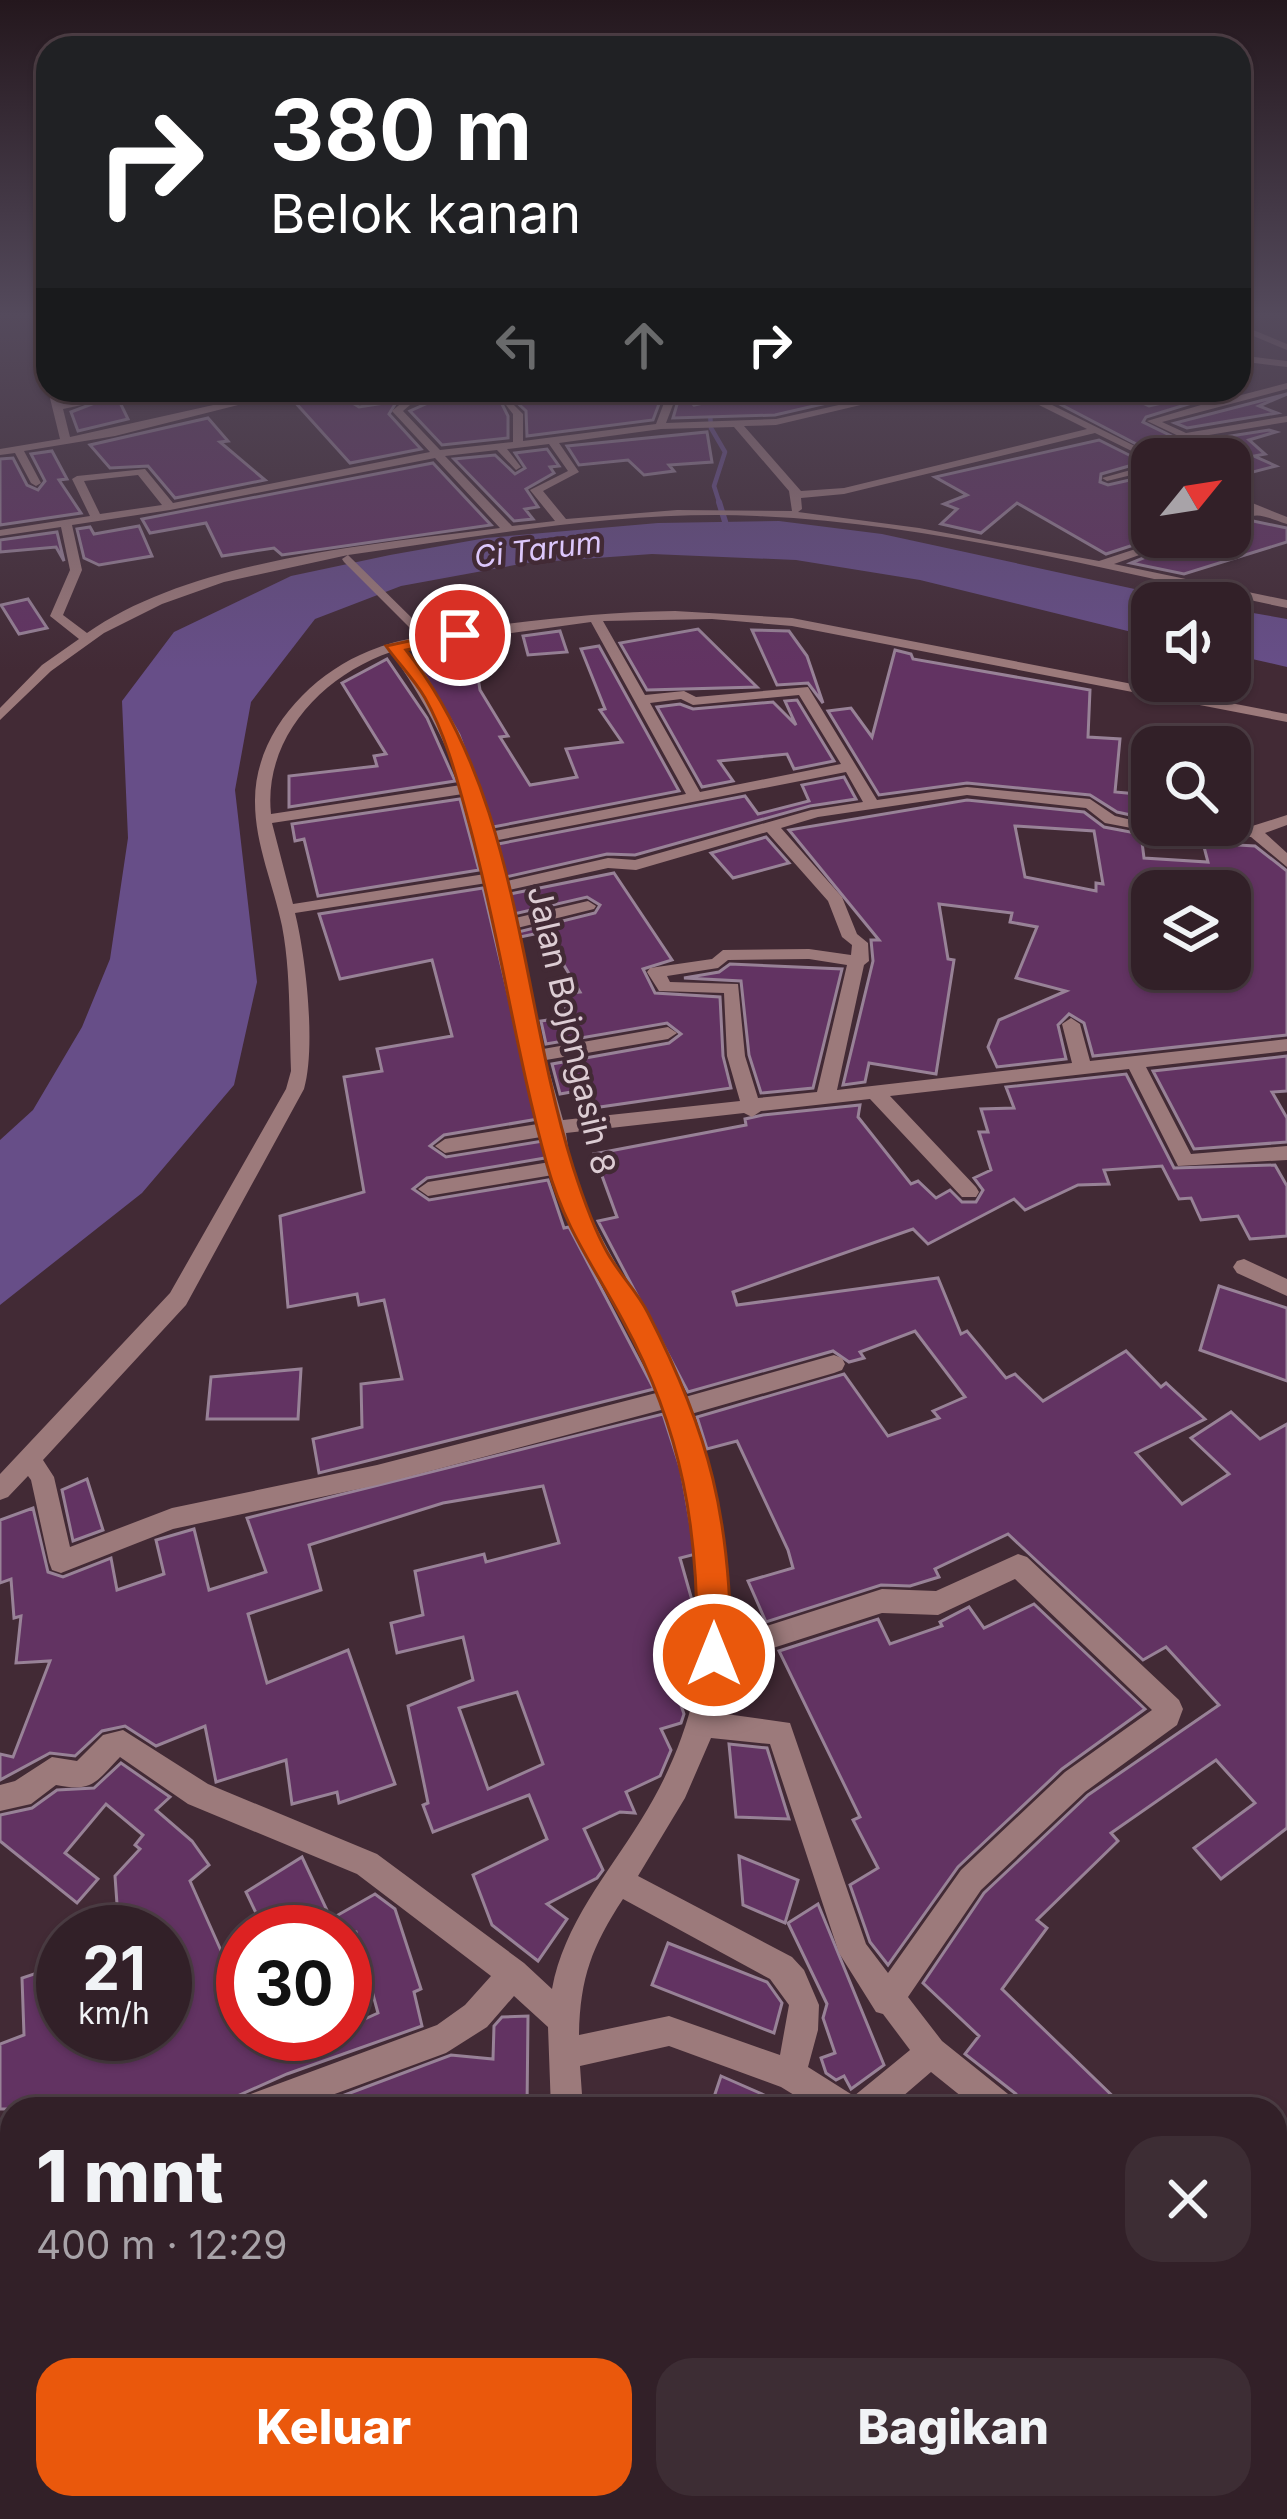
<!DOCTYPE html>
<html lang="id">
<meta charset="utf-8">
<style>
:root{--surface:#322028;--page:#3d2d34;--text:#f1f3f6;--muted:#a8a3a8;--line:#4d3e45;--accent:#ea580c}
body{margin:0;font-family:Inter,sans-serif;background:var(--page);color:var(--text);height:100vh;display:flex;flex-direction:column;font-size:45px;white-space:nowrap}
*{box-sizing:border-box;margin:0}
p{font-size:39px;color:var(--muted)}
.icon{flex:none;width:66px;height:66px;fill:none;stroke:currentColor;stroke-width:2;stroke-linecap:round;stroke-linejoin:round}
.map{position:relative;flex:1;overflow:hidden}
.details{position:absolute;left:0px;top:2097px;width:1287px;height:423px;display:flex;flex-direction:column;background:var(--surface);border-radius:36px 36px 0 0;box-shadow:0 3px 9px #0004,0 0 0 3px var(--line)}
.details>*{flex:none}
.hud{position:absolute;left:36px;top:36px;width:1215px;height:366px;border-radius:36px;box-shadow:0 3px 9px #0004,0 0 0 3px var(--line);background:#202124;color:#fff;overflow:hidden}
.needle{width:78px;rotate:60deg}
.tools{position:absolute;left:1131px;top:438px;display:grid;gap:24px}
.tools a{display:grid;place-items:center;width:120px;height:120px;border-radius:24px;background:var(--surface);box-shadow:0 3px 9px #0004,0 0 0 3px var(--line);font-size:60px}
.speed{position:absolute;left:36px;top:1905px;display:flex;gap:24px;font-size:60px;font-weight:700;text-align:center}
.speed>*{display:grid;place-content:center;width:156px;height:156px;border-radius:50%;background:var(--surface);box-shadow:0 3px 9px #0004,0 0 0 3px var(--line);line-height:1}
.speed small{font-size:30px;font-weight:400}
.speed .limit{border:18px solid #d22;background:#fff;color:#111}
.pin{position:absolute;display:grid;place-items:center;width:102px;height:102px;color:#fff;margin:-51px;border:6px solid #fff;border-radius:50%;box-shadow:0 3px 12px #0007}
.me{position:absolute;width:132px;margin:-66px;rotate:0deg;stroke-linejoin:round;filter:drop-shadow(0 0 9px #0008)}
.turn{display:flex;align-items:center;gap:42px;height:252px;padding:0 36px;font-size:54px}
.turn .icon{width:156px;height:156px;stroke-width:2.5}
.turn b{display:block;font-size:84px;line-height:102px}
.lanes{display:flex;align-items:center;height:114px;padding:0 36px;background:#0003;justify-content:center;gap:60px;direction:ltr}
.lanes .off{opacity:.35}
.round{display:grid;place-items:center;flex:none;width:126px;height:126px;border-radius:36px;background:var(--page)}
.headline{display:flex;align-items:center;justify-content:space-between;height:204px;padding:0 36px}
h1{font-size:72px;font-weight:800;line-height:90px}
.cta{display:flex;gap:24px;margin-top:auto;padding:24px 36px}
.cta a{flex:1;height:138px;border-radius:36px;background:var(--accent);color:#fff;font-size:48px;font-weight:800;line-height:138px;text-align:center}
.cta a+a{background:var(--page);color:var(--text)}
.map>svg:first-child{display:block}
</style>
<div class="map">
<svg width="1287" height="2519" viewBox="0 0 1287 2519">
<rect width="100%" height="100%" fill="#422a35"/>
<!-- water -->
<g fill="#674e88">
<path d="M779,521l103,13 317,69h-47v34l-232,-57 -124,-20 -144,-6 -126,9 -125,23 -86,33 -64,83 -16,88 22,192 -23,103 -92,108 -142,112v-165l33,-30 49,-83 28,-68 18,-121 -6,-137 52,-69 117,-56 99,-21 96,-17 172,-15z"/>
<path d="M1230,609l57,10v48l-57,-13z"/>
</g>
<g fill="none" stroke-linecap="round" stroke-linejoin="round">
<!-- stream-far1 -->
<path stroke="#674e88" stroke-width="4.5" d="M685,390l25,23 1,15 14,24 -11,34 6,19"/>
<!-- stream -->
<path stroke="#674e88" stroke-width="6" d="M719,502l8,26"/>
</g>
<!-- building -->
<g fill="#623362" stroke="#988297" stroke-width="3" fill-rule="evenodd">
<path d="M64,390h50l14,29 -50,12 -7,-19 29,-11 -10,-6 -22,3z"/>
<path d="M457,390h188l14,14 -6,16 -126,16 -1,-25 -14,-13 -10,6 6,12v22l-66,7 -32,-34z"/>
<path d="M667,390h12l15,15 68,-15h95v6l-82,19 -102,3 5,-17z"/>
<path d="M1082,390h33l34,16 39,-9 10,4 -52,16 -3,5 43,21 83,-13 7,2 -27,8 16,14 -11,2 22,10 -42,11 -4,-18h-65l-109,-57z"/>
<path d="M335,392l24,15 38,-6 -8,13 32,35 -71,14 -57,-63z"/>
<path d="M1287,394l-28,12 18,7 -90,15 -12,-5z"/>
<path d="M208,418l20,23 -8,1 45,38 -90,18 -27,-32 -38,2 -20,-23z"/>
<path d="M707,432l5,30 -43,3 5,6 -30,4 -16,-15 -49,5 -12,-19z"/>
<path d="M1099,440l44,22 -42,12 -1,8 8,3 44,-10v62h6l-52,17 -89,-51 -36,30 -40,-9 16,-15 -13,-5 23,-9 -32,-18z"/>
<path d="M547,449l12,17 -9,1 4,6 -28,16 12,18 -13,2 8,10 -19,2 -60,-62 41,-4 20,19 10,-6 -10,-15z"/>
<path d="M52,451l15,28 -8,1 22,33 -81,12v-66l13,-1 14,27 11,5 7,-9 -14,-27z"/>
<path d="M433,463l58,62 -209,30 -8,-7 -52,8 -16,-33 -56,10 -8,-14z"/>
<path d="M1253,521l34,7v14l-103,32 -53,-11 63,-26h36z"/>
<path d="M139,526l13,30 -53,9 -15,-7 -7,-29 13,-2 4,7z"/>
<path d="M57,532l7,29 -8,-14 -56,5v-12z"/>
<path d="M28,599l19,29 -28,6 -18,-29z"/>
<path d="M698,629l59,58 -110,3 -27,-47z"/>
<path d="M752,630l37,1 18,25 16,47 -15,-20 -31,2z"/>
<path d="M560,631l7,21 -39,3 -5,-19z"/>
<path d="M599,646l80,145 -186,36 -34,-92 -41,-71 56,-11 6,37 28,46 -8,1 30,48 47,-8 -11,-28 56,-7 -22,-32 5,-1 -24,-60z"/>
<path d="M895,650l16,4 2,5 177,31 -2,47 32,2 -5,53 22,2 3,23 -23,-5 -27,-17 -123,-12 -88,12 -51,-84 23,-3 21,29z"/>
<path d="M387,659l40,59 28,63 -166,26v-31l88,-10 -3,-10 12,-2 -44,-71z"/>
<path d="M797,700l37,61 -40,8 -7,-15 -68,7 14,20 -31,6 -45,-80 23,-3 13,5 80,-7 23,23 -11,-24z"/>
<path d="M844,777l12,22 -46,7 -175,49 -28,-1 -101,23 -8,-33 247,-48 13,18 51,-13 -7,-16z"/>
<path d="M460,799l19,71 -161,26 -14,-57 -9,2 -3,-17z"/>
<path d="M967,800l117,12 20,15 37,7 3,24 64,4 -5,-19 52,3 32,25v164l-194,21 -9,-33 -15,-9 -11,11 8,34 -69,8 -9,-20 11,-27 67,-29 -50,-13 21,-51 -27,-5 2,-9 -73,-9 9,55 6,1 -18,114 -67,-11 -4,19 -22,3 30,-124 -2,-21h8l-90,-110zM1015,826l79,5 9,53 -7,-1v8l-71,-14zM1152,889l78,2v36l17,23 -17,2v17h-78z"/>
<path d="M766,837l23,26 -56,15 -22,-25z"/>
<path d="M614,873l58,87 -29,9 12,24 65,4 3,59 8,32 -138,20 -5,-19 -28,5 -8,-30 117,-21 12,-9 -14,-11 -121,21 -5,-23 27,-4 -6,-23 18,-2 -36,-60 -24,5 -2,-5 77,-19 5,-8 -13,-8 -73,17 -4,-20z"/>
<path d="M483,888l55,231 -94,16 -14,11 16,11 97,-16 2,17 -118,20 -14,11 16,11 119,-20 16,48 5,-1 85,162 -335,84 -6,-34 49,-12 -1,-43 41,-5 -18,-79 -25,5 -2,-11 -69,13 -8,-91 84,-24 -20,-115 38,-6 -5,-22 75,-13 -20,-76 -92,19 -21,-65z"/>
<path d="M730,964l112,5 -29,119 -52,5 -12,-38 -8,-74 -57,-3 35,-6z"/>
<path d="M1287,1056v35l-15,1 15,26v24l-93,7 -41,-78z"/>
<path d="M1126,1074l48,94 101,-3 12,21v50l-37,3 -12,-23 -37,4 -10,-22 -12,1 -17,-33 -58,4 5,14 -31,1 -53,25 -11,-11 -86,45 -15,-15 -180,63 4,13 201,-27 23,56 6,-3 39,47 9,-4 28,27 83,-50 35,36 5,-4 39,36 -69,34 46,51 47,-30 -38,-36 40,-26 29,27 27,-15v404l-66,51 -27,-31 61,-45 -39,-43 -105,73 7,8 -81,79 10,8 -45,61 124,120h-104l-6,-15 -51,-40 14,-18 -56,-53 61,-90 104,-98 131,-90 -53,-58 -23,13 -135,-126 -73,35 4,8 -29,9 -29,-1 -115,37 -18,-41 45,-13 -5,-18 -51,-109 -30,8 -10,-32 147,-43 44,62 51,-18 -6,-7 32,-14 -50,-66 -55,21 4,6 -15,4 -16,-11 -145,41 -90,-171 19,-4 -23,-63 152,-29 -1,-6 18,-4 97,-10 -2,12 53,67 7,-3 18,17 14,-8 12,12h14l7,-12 -9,-12 17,-8 -12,-38h9l-7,-23 33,-1 -8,-21z"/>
<path d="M1219,1286l68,22v73l-87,-31z"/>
<path d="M301,1369l-3,50h-91l4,-42z"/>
<path d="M663,1414l18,56 15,84 -16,4 19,67 -41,12 26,77 -3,9 -20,6 10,21 -11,26 -34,16 9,21 -15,-1 -36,17 19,41 -6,8 -50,26 20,15 -29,42 -46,-36 -19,-50 74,-36 -18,-44 -96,37 -10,-27 5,-2 -20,-97 65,-26 -10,-43 -66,16 -6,-30 32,-8 -8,-44 69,-17 2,8 73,-19 -16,-57 -100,17 -134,42 12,45 -73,24 19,69 81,-33 47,134 -56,19 -2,-11 -45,12 -6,-44 -70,22 -11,-56 -49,20 -31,-20 -23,5 -27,25 -25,-3 -50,27v-26l13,3 37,-96 -34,2 5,-47 -7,2 -3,-39 -11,4v-63l33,-12 15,64 15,5 48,-19 6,32 47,-16 -8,-34 38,-11 15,61 57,-18 -19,-54zM517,1692l26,72 -55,25 -29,-81z"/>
<path d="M87,1479l16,51 -30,11 -11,-51z"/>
<path d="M1034,1604l111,105 -83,60 -104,98 -70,98 -18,-23 -20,-57 28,-17 -25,-48 7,-3 -81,-166 99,-32 12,25 52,-18 -2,-4 29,-15 15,21z"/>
<path d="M729,1744l38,4 22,71 -53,-2z"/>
<path d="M121,1763l49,34 -14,13 36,31 17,24 -19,16 33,74 16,-4 4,83h102v-6l33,-15 -22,-81h-91l-19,-40 56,-35 29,62 44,-25 20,15 26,80 -7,3 8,34 -135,48 -79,35h-208v-65l24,-9 -2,-57 30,-10 4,66h109v-102h-46l-4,-56 25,-27 -5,-4 8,-10 -37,-31 -41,49 33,26 -21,24 -77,-62v-26l32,-7 25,-18 37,-2z"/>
<path d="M739,1856l59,24 -13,43 -42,-18z"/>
<path d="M818,1904l66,161 -33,24 -7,-13 -8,4 -10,-7 -5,-15 14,-5 -12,-35 4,-14 -39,-81z"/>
<path d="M668,1943l99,39 15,21 -8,30 -122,-48z"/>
<path d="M528,2016l-1,93h-199l-2,-7 125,-47 42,4 1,-33 8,-9z"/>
<path d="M721,2076l75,33h-86z"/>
</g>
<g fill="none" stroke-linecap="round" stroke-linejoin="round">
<!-- minor -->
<g fill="#9c7a7b" fill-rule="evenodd">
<path d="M32,317h9l7,31v23l-5,-3z"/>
<path d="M1239,324l48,20v6l-48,-20z"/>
<path d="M1239,355l48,6v6l-48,-6z"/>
<path d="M1287,383v6l-125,33 24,11 101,-17v6l-102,17 -38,-18 64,-19 -23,-10 -40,10 -29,-12h14l16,6 25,-6h25l23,10z"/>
<path d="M48,390h10l3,13 30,-4 5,3 -33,7 7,28 211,-47h17l-183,46 -91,15 17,32 -5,3 -5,-3 -16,-30 -15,2v-6l60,-10z"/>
<path d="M434,390h19l-36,9 -14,12 37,39 73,-8v-28l-7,-9 5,-3 12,12v27l133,-17 8,-21 -15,-13h11l14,12 -8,21 110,-4 130,-29h18l-148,35 -32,1 57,65 43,-3 243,-59 -78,-39h13l14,7 42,-7 -34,11 117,58 -9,2 -57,-28 -251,61 -43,4 1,11 -4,3 121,16 180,33 73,-24h18l-76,27 173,36v8c-172,-36 -355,-85 -530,-92 -135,-6 -276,20 -409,39l71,70v6l-5,1 -70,-70 -2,-3 6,-4 -124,27 -62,22 -58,29 -53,38 -51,49v-12l42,-43 37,-26 -29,-23 20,-46 -9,-43 -61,9v-6l90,-14 -18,-37 5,-3 68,-7 28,34 257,-51 -38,-41 19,-16zM734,427l55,64 3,20 -115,-1 -111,9 -23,-28 36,-19 -20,-29 102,-14zM549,444l19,27 -38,19 25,31 -43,5 -67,-70 52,-6 19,20 5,-3 -14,-18zM435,458l65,70c-125,16 -308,31 -413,105l-24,-18 19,-45 -10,-45 98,-15zM138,475l24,30 -62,9 -16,-33z"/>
<path d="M1152,464v6l-45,11 -5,-3z"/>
<path d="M1230,494l57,23v7c-30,-10 -31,-14 -57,4l3,-14 17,-5 -20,-8z"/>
<path d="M675,611l117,7 495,96v8l-495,-96 -80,-7 -109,2 42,74 39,-4 12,6 112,-10 69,113 90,-13 123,12 25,17 37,9 94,3 41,-13v10l-22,8 22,20v14l-36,-30h-72l-74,-14 -19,-15 -119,-13 -149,22 -37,11 61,69 15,37 11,9 1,18 -5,4 -27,125 235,-27 -10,-39 9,-6 9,6 10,37 197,-22v12l-141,16 45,87 96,-8v14l-109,6 -49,-97 -239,27 86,91 3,5 -3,5h-14l-92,-98 -109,12 -9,6 -8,-4 -178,20c8,66 42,115 73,171 18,30 32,61 46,93l149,-42 8,3 3,6 -3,6 -8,3 -143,41c26,74 38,146 38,224l153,-49 54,2 82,-37 9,3 152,143 4,9 -6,16 -92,67 -104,98 -73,107 34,44 71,57 5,11h-41l-46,-37 -43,37h-71l-36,-22 -112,-41 -89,20 3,43h-32l-3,-82 -34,-31 -27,31 -41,26 -152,56h-59l5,-11 197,-73 28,-20 26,-29 -134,-102 -169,-70 -68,-47c-25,26 -27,35 -64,28l-25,19 -31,7v-26l15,-4 37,-24 25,4 26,-26 20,-5 85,54 169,70 147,109 28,26c12,-65 55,-114 89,-169 82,-131 76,-260 28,-404l-4,-7 -288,76 -204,44 -112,44 -9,-3 -3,-8 -18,-82 -3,-4 -20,21 -8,3v-26l170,-181 116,-204 5,-18c-2,-48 0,-98 -9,-145 -8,-40 -27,-81 -27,-124 -1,-67 54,-127 114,-151 33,-14 70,-17 106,-23 67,-9 133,-16 200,-17zM591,622l95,172 -196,38c-18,-66 -47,-126 -88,-184zM391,652c29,42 53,85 70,133l-190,29c-8,-76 52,-139 120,-162zM799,695l42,69 -141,28 -50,-89 31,-4 12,6zM846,772l17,30 -52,8 -176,50 -27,-2 -105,24 -10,-41zM463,794l22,80 -192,30 -21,-81zM767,832l61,69 14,36 10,8 -1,10 -42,-6 -86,1 -11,9 -62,9 -3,4 12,19 65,2 3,63 13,45 -177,19 -17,-60 122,-21 9,-6 -9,-6 -125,22 -30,-120 81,-20 2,-3 -8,-5 -77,18 -6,-28 103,-23 28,2zM487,883l29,136 28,104 -99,16 -10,7 10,7 102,-17 3,26 -122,20 -10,7 10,7 125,-21c25,77 76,143 107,217l-283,73 -205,43 -102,39 -16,-70 -11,-17 143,-155 118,-216c12,-42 2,-132 -9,-176zM809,959l38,6 -30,127 -59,6 -13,-42 -7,-72 -68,-2 -3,-6 51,-8 10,-8zM1015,1579l137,131 -87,62 -104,98 -73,103 -22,-29 -76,-221 -71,-10 7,-50 156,-50 56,2zM711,1738l59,6 69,209 37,59 7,2 27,36 -56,46 -46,-29 10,-37 1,-25 -15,-35 -12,-13 -154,-81 47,-78zM623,1899l147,80 19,26 -9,50 -111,-39 -90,19c1,-57 13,-89 44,-136z"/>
<path d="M1244,1259l43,20v17l-50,-23 -4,-6 4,-6z"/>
<path d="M12,2190v34l-12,5v-34z"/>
<path d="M1287,2255v34l-12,2v-34z"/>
<path d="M714,2508h39l5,11h-39z"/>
</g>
</g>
<!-- sky -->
<linearGradient id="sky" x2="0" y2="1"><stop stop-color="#24171d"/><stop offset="0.47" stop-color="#544a5c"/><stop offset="1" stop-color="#544a5c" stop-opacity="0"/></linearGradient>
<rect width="1287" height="670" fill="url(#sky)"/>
<!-- route -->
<path fill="#ea580c" stroke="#983908" stroke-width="3" d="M460,630l6,8 -60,12c115,146 113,346 167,517 9,28 20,60 34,85 12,22 30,39 41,61 62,121 83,206 83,342l-5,11 -12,5 -12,-5 -5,-11c2,-123 -14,-224 -74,-334 -30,-56 -58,-92 -76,-156 -31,-111 -47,-227 -77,-338 -12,-44 -23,-90 -45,-129 -11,-19 -27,-35 -39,-52z"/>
<g text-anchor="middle" stroke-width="9" stroke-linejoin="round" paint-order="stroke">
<!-- far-water labels -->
<g font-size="30" font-style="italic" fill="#dcc7fb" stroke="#422a35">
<text transform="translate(538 550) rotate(-7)" y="10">Ci Tarum</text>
</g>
<!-- street labels -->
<g font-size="33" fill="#dcccd3" stroke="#422a35">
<text transform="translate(572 1030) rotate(77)" y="12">Jalan Bojongasih 8</text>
</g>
</g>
</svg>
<div class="tools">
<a><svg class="needle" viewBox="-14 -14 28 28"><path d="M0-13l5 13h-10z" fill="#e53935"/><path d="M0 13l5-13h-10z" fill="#a8a3a8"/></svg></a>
<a><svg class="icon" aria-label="sound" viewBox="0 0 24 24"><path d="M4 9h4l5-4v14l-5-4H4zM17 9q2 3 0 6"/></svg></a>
<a><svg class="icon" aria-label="search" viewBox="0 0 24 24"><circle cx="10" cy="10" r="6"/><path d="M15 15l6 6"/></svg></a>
<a><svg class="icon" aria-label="layers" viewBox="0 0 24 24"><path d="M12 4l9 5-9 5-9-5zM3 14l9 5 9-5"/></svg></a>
</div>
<div class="speed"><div>21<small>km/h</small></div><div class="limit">30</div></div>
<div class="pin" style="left:460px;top:635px;background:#d93025"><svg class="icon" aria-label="arrive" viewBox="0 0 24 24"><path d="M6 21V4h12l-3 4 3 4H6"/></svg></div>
<svg class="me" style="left:714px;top:1655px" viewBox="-20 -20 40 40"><circle r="17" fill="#ea580c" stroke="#fff" stroke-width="3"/><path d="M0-11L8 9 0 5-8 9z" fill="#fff"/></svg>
<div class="hud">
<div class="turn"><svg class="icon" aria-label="right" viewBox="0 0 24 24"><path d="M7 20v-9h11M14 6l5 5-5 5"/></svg><div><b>380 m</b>Belok kanan</div></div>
<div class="lanes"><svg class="icon off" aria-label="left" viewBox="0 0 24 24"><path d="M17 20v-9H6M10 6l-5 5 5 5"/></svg><svg class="icon off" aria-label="ahead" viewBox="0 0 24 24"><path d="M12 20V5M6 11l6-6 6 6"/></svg><svg class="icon" aria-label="right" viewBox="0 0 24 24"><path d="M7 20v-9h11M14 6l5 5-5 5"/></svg></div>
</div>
<section class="details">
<div class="headline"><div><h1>1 mnt</h1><p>400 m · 12:29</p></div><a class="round"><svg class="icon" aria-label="close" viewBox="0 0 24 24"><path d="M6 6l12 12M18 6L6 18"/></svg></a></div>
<div class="cta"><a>Keluar</a><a>Bagikan</a></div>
</section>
</div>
